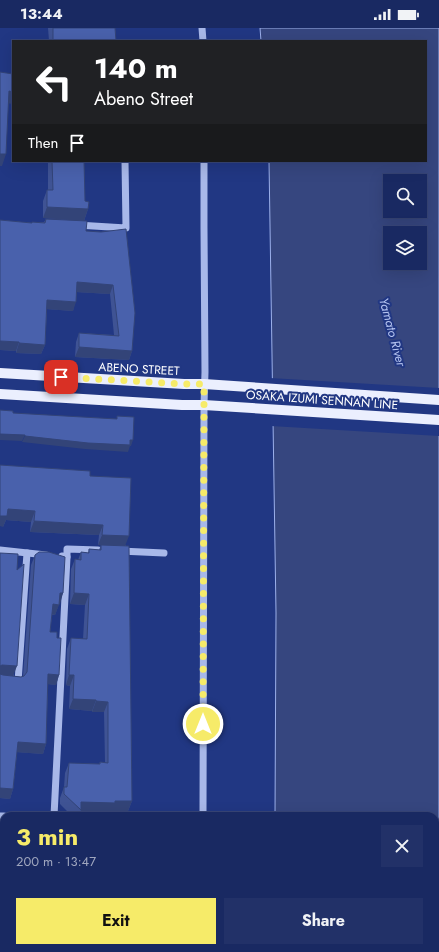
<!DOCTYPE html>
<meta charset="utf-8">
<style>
:root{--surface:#192962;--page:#223168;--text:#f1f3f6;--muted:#9fa6be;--line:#374577;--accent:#f6eb69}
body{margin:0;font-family:Jost,sans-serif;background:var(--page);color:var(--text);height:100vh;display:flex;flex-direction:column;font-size:15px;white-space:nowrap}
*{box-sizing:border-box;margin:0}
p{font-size:13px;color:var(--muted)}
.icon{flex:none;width:22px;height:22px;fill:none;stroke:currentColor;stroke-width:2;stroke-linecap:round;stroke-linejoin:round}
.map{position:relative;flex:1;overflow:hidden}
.sheet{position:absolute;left:0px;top:784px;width:439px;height:140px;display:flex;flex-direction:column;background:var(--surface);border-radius:12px 12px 0 0;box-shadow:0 4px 16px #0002,0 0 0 1px var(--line)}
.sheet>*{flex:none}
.guide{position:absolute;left:12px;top:12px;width:415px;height:122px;border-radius:0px;box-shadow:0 4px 16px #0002,0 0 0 1px var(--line);background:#202124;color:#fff;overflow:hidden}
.buttons{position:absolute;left:383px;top:146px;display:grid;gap:8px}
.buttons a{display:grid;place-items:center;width:44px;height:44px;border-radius:0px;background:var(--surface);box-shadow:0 4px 16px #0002,0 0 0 1px var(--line);font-size:20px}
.pin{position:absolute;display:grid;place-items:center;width:34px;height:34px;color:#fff;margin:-17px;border-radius:8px;box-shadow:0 2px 6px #0006}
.me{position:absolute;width:44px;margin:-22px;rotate:0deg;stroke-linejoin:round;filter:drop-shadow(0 0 3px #0008)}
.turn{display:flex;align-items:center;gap:14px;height:84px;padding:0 16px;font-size:18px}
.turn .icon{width:52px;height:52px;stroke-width:2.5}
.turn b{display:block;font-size:28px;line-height:34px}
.then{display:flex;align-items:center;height:38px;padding:0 16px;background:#0003;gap:8px;font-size:15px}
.round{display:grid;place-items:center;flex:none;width:42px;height:42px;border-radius:0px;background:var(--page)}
.headline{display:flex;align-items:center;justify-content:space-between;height:68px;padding:0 16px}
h1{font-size:24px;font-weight:700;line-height:30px;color:var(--accent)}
.primary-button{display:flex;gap:8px;margin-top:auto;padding:8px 16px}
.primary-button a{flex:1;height:46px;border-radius:0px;background:var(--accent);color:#111;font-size:16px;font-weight:700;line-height:46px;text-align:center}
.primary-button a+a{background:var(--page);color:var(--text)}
.status{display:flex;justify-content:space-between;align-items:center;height:28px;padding:0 20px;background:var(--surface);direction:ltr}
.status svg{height:11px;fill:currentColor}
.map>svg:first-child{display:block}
</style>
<div class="status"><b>13:44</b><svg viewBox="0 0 49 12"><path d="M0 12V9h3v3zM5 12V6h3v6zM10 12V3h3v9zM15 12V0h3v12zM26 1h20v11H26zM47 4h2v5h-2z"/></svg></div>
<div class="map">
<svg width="439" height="924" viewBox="0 0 439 924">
<rect width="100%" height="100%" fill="#213783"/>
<!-- water -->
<path fill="#36467f" stroke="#9cb0ea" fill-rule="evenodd" d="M260,0h179v924h-164v-4h160v-132h-160l1,-203 -7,-452h157v-120h-165zM390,153h30v30h-30zM390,205h30v30h-30z"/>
<!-- pier -->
<path fill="#213783" d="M270,350l169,10v48l-168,-10z"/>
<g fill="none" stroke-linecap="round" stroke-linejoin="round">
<!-- minor -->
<g stroke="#a8b8e9" stroke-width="7">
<path d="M202,0l1,13"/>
<path d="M77,197l49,3 -1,-67"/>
<path d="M0,522l46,5"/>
<path d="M120,523l44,2"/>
<path d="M62,528l5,1v-8l31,1"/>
<path d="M0,652l18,2 9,-129"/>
<path d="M0,788h4"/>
<path d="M54,788l13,-259"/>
<path d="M203,788l1,-411 1,-33 -1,-144v-67"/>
<path d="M143,920v4"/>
<path d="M14,924v-2l23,2"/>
<path d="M45,924l1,-4"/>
<path d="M203,924v-4"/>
</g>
<!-- major -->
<g stroke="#ebeffe" stroke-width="10">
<path d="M0,345l184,11h20l235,16"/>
<path d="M0,366l182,11h22l235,15"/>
</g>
</g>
<!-- wall -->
<g fill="#3f5394">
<path d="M48,0h67l1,13h-67z"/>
<path d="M48,133h36l1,40 3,8 -4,12 -41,-3v-17l4,-11h1z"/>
<path d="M46,191l40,12 15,1 31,119 -3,9 -54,-3 1,-15 3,-9 35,2 -4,-41 -33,-2 -4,19 -26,-2 -2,36 -4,9 -25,-1v-2l-16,-1v-130l32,3 12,-1z"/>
<path d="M0,437l90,11 36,70 6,255 -4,10h-16l-1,3 -31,-1 -1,3h-7l-12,-12v-6l4,-11 1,-14 4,-10 30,1 1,-2h5l-1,-50h-12v-1l-23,-2 1,-23 -4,-1 1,-36 4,-11 12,1 2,-34 -15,-1 1,-35 4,-10 3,1 3,-8 7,1 1,-4 10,1 2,-5h-3l1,-10 -69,-3 1,-10 -25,-2 -3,7z"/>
<path d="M0,525l14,123 7,1 2,-1 8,-111 4,-10 28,38 -8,22h-3l-2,17 7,6 2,37 -3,10 -8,-1 -2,60 -3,10 -26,-2 -4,37 -3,10 -10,-1z"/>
<path d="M2,812l2,1v84l-2,5h-2v-84z"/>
<path d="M52,920h27l-8,4h-19z"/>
</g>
<!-- shaded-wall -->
<g fill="#334478">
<path d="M9,63l4,1v12l-8,-1z"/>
<path d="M0,126h6l-4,12h-2z"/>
<path d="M47,179l41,2 -4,12 -41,-3z"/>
<path d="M77,254l36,3 -3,9 -36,-2z"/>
<path d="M47,272l29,2 -3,9 -29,-2z"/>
<path d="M0,313l19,1 -3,9 -16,-1z"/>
<path d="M19,315l26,2 -4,9 -25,-1z"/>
<path d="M79,319l53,4 -3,9 -54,-3z"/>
<path d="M0,406l25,1 -3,6 -22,-1z"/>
<path d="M25,408l105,4h3l-2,6h-1l-2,6 -43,-3 -63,-7z"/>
<path d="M8,481l27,2 -4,11 -25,-2 -3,7 -3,-1v-10z"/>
<path d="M34,493l69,4 -4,10 -69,-3z"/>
<path d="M102,507l27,1 -4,10 -27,-1z"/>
<path d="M60,565h3l-3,11 -4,-1z"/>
<path d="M74,565l15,1 -4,11 -15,-1z"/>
<path d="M53,576l6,1 -4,10 -6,-1z"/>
<path d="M2,637l15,1 -4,10 -13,-1v-9z"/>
<path d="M48,646l11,1 -3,10 -11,-1z"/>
<path d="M69,647h5l-4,11 -4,-1z"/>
<path d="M73,671l23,1 -4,11 -23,-2z"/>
<path d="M96,673l12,1 -4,10h-12z"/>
<path d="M18,714l28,2 -3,10 -29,-2z"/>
<path d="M0,760l13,1 -3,10 -10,-1z"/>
<path d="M115,773h17l-4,10h-16l-1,3 -31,-1 1,-3v-8z"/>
<path d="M0,892h4v5l-2,5h-2z"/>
<path d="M62,920h17l-8,4h-16v-1z"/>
</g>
<!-- building -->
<g fill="#4961ac" stroke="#334478">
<path d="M53,0h62l1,13h-63z"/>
<path d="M0,44l13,2v18l-4,-1 -3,63h-6z"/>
<path d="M52,133h32l1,40 4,1 -1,7 -41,-2v-17h6z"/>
<path d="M46,191l41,2 -1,10 15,1 25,-3 9,84 -3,38 -53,-4v-14l40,3 -6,-51 -36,-3 -1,20 -29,-2 -2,45 -26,-2v-1l-19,-1v-121l32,3v-1l13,1z"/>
<path d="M0,382l13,1v2l104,6v-3l17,1 -1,23h-3v5l-42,-2 -63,-7v-1l-25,-1z"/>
<path d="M0,437l90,6v5l41,2 -2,58 -27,-1 1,-10 -69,-4 1,-10 -27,-2 -1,7h-7z"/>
<path d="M101,517l28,1 3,255h-17v2l-34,-1v8l-17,-16v-7h3l2,-24 31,1v-2l8,1v-61l-12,-1v-1l-23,-1 1,-24h-5l2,-37 16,1 2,-45 -15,-1 1,-34 6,1v-8l8,1v-4l12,1z"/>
<path d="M39,524h10l16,5 -2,36h-3l-1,12 -6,-1 -3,28h7v6h4l-2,37 -11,-1 -2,70 -28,-2 -5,47 -13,-1v-116v2l3,1 18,2 3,-1 3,-4 8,-117z"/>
<path d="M0,525l18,1 -1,16 7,-6 -7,102 -15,-1 -2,1z"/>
<path d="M2,812l2,1v79h-4v-63h1z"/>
<path d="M56,920h6l-7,3z"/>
</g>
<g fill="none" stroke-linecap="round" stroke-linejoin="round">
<!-- route -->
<path stroke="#f6eb69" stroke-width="7" stroke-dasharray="0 12.6" d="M61,349l123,7h20v21l-1,319"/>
</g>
<g text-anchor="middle" stroke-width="4" stroke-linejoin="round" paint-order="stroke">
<!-- street labels -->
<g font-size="12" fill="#fff" stroke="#213783">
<text transform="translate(139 341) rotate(3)" y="4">ABENO STREET</text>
<text transform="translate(322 372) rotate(4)" y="4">OSAKA IZUMI SENNAN LINE</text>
</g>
<!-- water labels -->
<g font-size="13" font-style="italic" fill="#b4c3f0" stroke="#213783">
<text transform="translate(393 304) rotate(75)" y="5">Yamato River</text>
</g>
</g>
</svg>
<div class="buttons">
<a><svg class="icon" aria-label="search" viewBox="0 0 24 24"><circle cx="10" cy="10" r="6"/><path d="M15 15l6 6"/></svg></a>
<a><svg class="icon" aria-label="layers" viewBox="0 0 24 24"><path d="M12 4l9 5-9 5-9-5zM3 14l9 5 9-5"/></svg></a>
</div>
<div class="pin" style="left:61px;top:349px;background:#d93025"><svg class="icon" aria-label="arrive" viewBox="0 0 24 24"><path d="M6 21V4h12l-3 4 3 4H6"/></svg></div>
<svg class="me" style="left:203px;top:696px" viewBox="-20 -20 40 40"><circle r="17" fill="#f6eb69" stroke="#fff" stroke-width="3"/><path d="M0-11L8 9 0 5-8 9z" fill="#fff"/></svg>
<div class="guide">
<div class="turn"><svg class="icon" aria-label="left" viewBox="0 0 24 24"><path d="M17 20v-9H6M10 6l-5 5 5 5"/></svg><div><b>140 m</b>Abeno Street</div></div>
<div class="then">Then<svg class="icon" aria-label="arrive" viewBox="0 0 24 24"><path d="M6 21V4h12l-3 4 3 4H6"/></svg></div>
</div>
<section class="sheet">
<div class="headline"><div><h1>3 min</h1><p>200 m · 13:47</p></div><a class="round"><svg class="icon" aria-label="close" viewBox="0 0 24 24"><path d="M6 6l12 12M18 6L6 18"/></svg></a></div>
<div class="primary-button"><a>Exit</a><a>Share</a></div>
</section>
</div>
